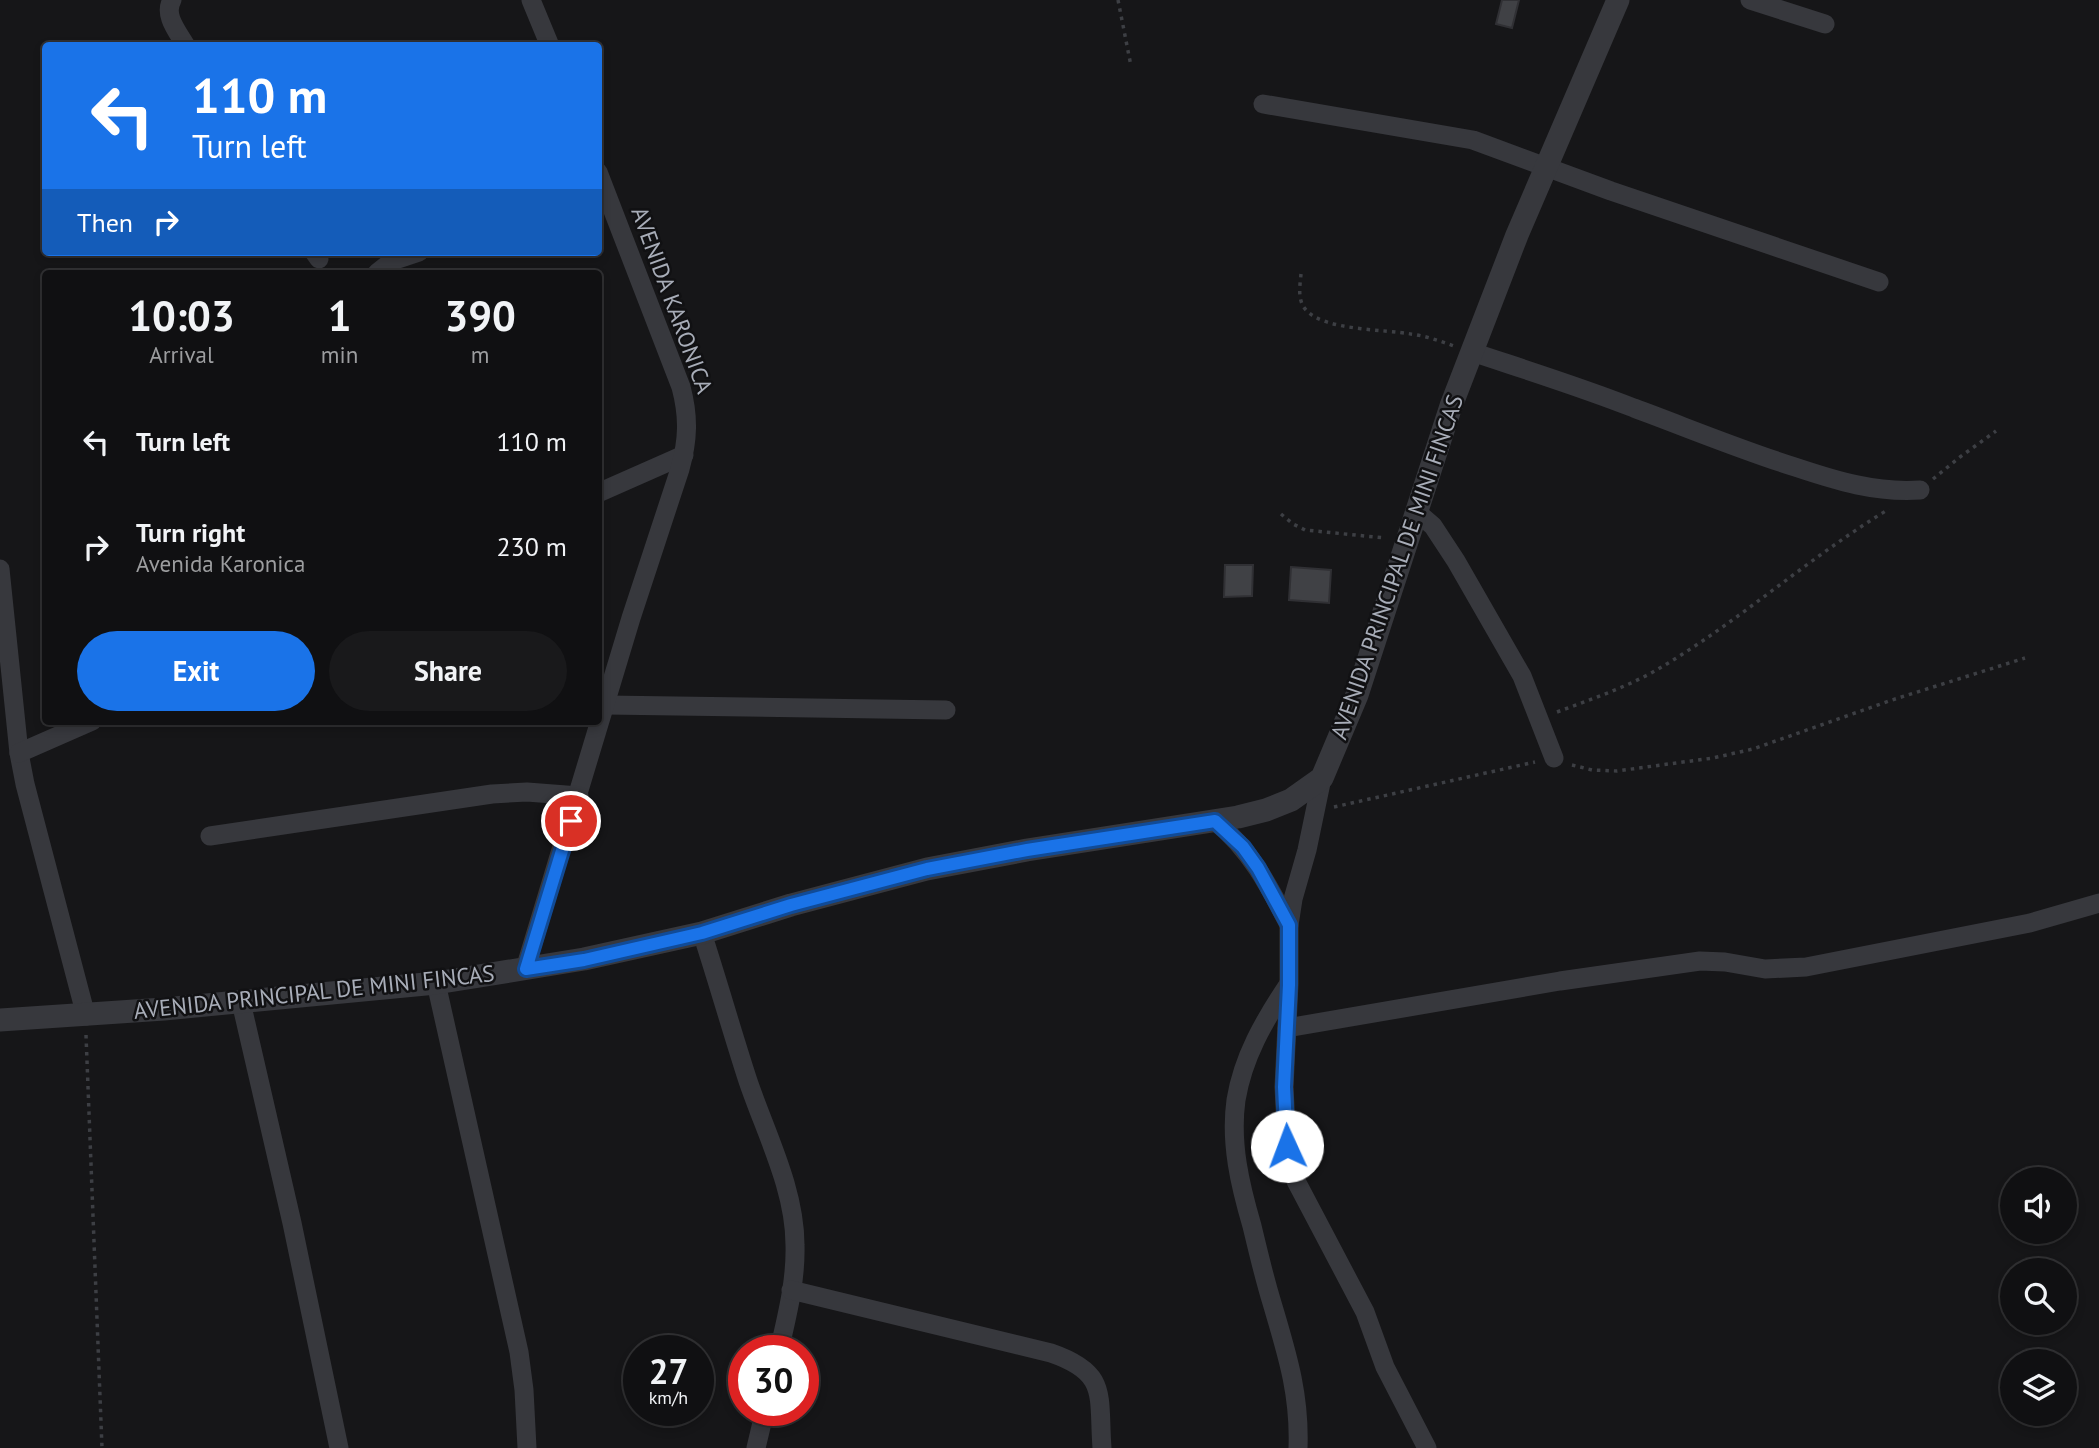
<!DOCTYPE html>
<style>
:root{--surface:#101012;--page:#19191b;--text:#f1f3f6;--muted:#9c9d9f;--line:#303032;--accent:#1a73e8}
body{margin:0;font-family:"PT Sans",sans-serif;background:var(--page);color:var(--text);height:100vh;display:flex;flex-direction:column;font-size:26px;white-space:nowrap}
*{box-sizing:border-box;margin:0}
p{font-size:23px;color:var(--muted)}
.icon{flex:none;width:38px;height:38px;fill:none;stroke:currentColor;stroke-width:2;stroke-linecap:round;stroke-linejoin:round}
.map{position:relative;flex:1;overflow:hidden}
.drawer{position:absolute;left:42px;top:270px;width:560px;height:455px;display:flex;flex-direction:column;background:var(--surface);border-radius:7px;box-shadow:0 4px 10px #0003,0 0 0 2px var(--line)}
.drawer>*{flex:none}
.guide{position:absolute;left:42px;top:42px;width:560px;height:214px;border-radius:7px;box-shadow:0 4px 10px #0003,0 0 0 2px var(--line);background:#1a73e8;color:#fff;overflow:hidden}
.buttons{position:absolute;left:2000px;top:1167px;display:grid;gap:14px}
.buttons a{display:grid;place-items:center;width:77px;height:77px;border-radius:50%;background:var(--surface);box-shadow:0 4px 10px #0003,0 0 0 2px var(--line);font-size:35px}
.speed{position:absolute;left:623px;top:1335px;display:flex;gap:14px;font-size:35px;font-weight:700;text-align:center}
.speed>*{display:grid;place-content:center;width:91px;height:91px;border-radius:50%;background:var(--surface);box-shadow:0 4px 10px #0003,0 0 0 2px var(--line);line-height:1}
.speed small{font-size:18px;font-weight:400}
.speed .limit{border:10px solid #d22;background:#fff;color:#111}
.pin{position:absolute;display:grid;place-items:center;width:60px;height:60px;color:#fff;margin:-30px;border:4px solid #fff;border-radius:50%;box-shadow:0 2px 7px #0007}
.me{position:absolute;width:77px;margin:-38px;rotate:358deg;stroke-linejoin:round;filter:drop-shadow(0 0 5px #0008)}
.turn{display:flex;align-items:center;gap:24px;height:147px;padding:0 35px;font-size:32px}
.turn .icon{width:91px;height:91px;stroke-width:2.5}
.turn b{display:block;font-size:49px;line-height:60px}
.then{display:flex;align-items:center;height:66px;padding:0 35px;background:#0003;gap:14px;font-size:26px}
.eta{display:flex;justify-content:space-evenly;align-items:center;height:119px;text-align:center}
.eta b{font-size:42px;font-weight:700;line-height:49px}
.action{display:flex;gap:14px;margin-top:auto;padding:14px 35px}
.action a{flex:1;height:80px;border-radius:42px;background:var(--accent);color:#fff;font-size:28px;font-weight:700;line-height:80px;text-align:center}
.action a+a{background:var(--page);color:var(--text)}
ul{padding:0;list-style:none}
li{display:flex;align-items:center;gap:21px;height:105px;padding:0 35px}
li div{flex:1}
li b{display:block;font-size:26px}
li em{font-style:normal}
.map>svg:first-child{display:block}
</style>
<div class="map">
<svg width="2099" height="1448" viewBox="0 0 2099 1448">
<rect width="100%" height="100%" fill="#161618"/>
<!-- building -->
<g fill="#404145" stroke="#303034" stroke-width="2">
<path d="M1502,0h17l-7,28 -16,-4z"/>
<path d="M1225,565h28l-1,31 -28,1z"/>
<path d="M1291,567l40,3 -2,33 -40,-3z"/>
</g>
<g fill="none" stroke-linecap="round" stroke-linejoin="round">
<!-- path -->
<g stroke="#3d3f44" stroke-width="3.5" stroke-dasharray="3.5 5" stroke-linecap="butt">
<path d="M1118,0l13,66"/>
<path d="M1301,274c-1,12 -4,26 5,36 19,21 78,19 105,24 15,2 29,7 43,12"/>
<path d="M1933,479l27,-22 36,-26"/>
<path d="M1281,514l12,10 12,6 80,8"/>
<path d="M1557,712c37,-14 74,-26 108,-47 78,-47 146,-109 224,-156"/>
<path d="M1572,765l20,5 25,1 96,-13 40,-9 139,-49 133,-42"/>
<path d="M1334,807l201,-45"/>
<path d="M86,1035l16,413"/>
</g>
<!-- minor -->
<g stroke="#37383d" stroke-width="19">
<path d="M172,0c-9,15 6,32 14,46"/>
<path d="M531,0l19,46"/>
<path d="M1750,0l75,24"/>
<path d="M1263,104l210,36 138,51 268,91"/>
<path d="M314,252l5,7"/>
<path d="M377,273l15,-12 27,-9"/>
<path d="M1472,352c54,18 109,35 162,56 54,20 107,42 161,59 42,14 81,26 125,23"/>
<path d="M598,493l86,-38"/>
<path d="M1417,512l16,14 23,35 66,115 32,82"/>
<path d="M0,569l19,184 6,31 61,232"/>
<path d="M606,705l340,5"/>
<path d="M19,753l73,-32"/>
<path d="M1322,778l-15,72 -14,49 -4,26v59l-5,103 3,59 9,35 69,131 20,55 42,81"/>
<path d="M1215,821c35,28 54,65 74,104"/>
<path d="M210,836l282,-42 35,-2 52,4"/>
<path d="M702,933c16,49 30,99 46,148 18,53 47,108 47,164 1,36 -8,71 -16,106"/>
<path d="M525,969l106,-351 49,-149c8,-29 9,-52 1,-82l-83,-215"/>
<path d="M436,983l83,369 5,38 3,58"/>
<path d="M1288,985c-24,36 -45,72 -52,115 -6,43 4,85 16,126 6,25 12,51 20,77 15,51 28,91 26,145"/>
<path d="M241,1002l51,221 47,225"/>
<path d="M1287,1028l273,-47 140,-20 25,1 40,7 41,-2 224,-44 69,-20"/>
<path d="M791,1290l260,63c58,20 47,42 51,95"/>
<path d="M756,1448l9,-38"/>
</g>
<!-- tertiary -->
<path stroke="#37383d" stroke-width="23" d="M0,1020l164,-11 272,-26 148,-24 118,-26 89,-28 136,-36 100,-19 211,-33 28,-7 25,-10 31,-22 35,-83 94,-289 66,-171 101,-235"/>
</g>
<g fill="none" stroke-linecap="round" stroke-linejoin="round">
<!-- route casing -->
<g stroke="#114b97" stroke-width="18">
<path id="route" d="M571,821l-45,148 58,-9 118,-27 89,-28 136,-36 100,-19 188,-29 28,26 15,21 31,57v60l-5,102 3,59"/>
</g>
<!-- route -->
<use href="#route" stroke="#1a73e8" stroke-width="12"/>
</g>
<g text-anchor="middle" stroke-width="5" stroke-linejoin="round" paint-order="stroke">
<!-- street labels -->
<g font-size="23" fill="#a8adb8" stroke="#111113">
<text transform="translate(672 300) rotate(70)" y="8">AVENIDA KARONICA</text>
<text transform="translate(1397 567) rotate(-71)" y="8">AVENIDA PRINCIPAL DE MINI FINCAS</text>
<text transform="translate(314 992) rotate(-6)" y="8">AVENIDA PRINCIPAL DE MINI FINCAS</text>
</g>
</g>
</svg>
<div class="buttons">
<a><svg class="icon" aria-label="sound" viewBox="0 0 24 24"><path d="M4 9h4l5-4v14l-5-4H4zM17 9q2 3 0 6"/></svg></a>
<a><svg class="icon" aria-label="search" viewBox="0 0 24 24"><circle cx="10" cy="10" r="6"/><path d="M15 15l6 6"/></svg></a>
<a><svg class="icon" aria-label="layers" viewBox="0 0 24 24"><path d="M12 4l9 5-9 5-9-5zM3 14l9 5 9-5"/></svg></a>
</div>
<div class="speed"><div>27<small>km/h</small></div><div class="limit">30</div></div>
<div class="pin" style="left:571px;top:821px;background:#d93025"><svg class="icon" aria-label="arrive" viewBox="0 0 24 24"><path d="M6 21V4h12l-3 4 3 4H6"/></svg></div>
<svg class="me" style="left:1287px;top:1146px" viewBox="-20 -20 40 40"><circle r="19" fill="#fff"/><path d="M0-13L10 11 0 6-10 11z" fill="#1a73e8"/></svg>
<div class="guide">
<div class="turn"><svg class="icon" aria-label="left" viewBox="0 0 24 24"><path d="M17 20v-9H6M10 6l-5 5 5 5"/></svg><div><b>110 m</b>Turn left</div></div>
<div class="then">Then<svg class="icon" aria-label="right" viewBox="0 0 24 24"><path d="M7 20v-9h11M14 6l5 5-5 5"/></svg></div>
</div>
<section class="drawer">
<div class="eta">
<div><b>10:03</b><p>Arrival</p></div>
<div><b>1</b><p>min</p></div>
<div><b>390</b><p>m</p></div>
</div>
<ul>
<li><svg class="icon" aria-label="left" viewBox="0 0 24 24"><path d="M17 20v-9H6M10 6l-5 5 5 5"/></svg><div><b>Turn left</b></div><em>110 m</em></li>
<li><svg class="icon" aria-label="right" viewBox="0 0 24 24"><path d="M7 20v-9h11M14 6l5 5-5 5"/></svg><div><b>Turn right</b><p>Avenida Karonica</p></div><em>230 m</em></li>
</ul>
<div class="action"><a>Exit</a><a>Share</a></div>
</section>
</div>
